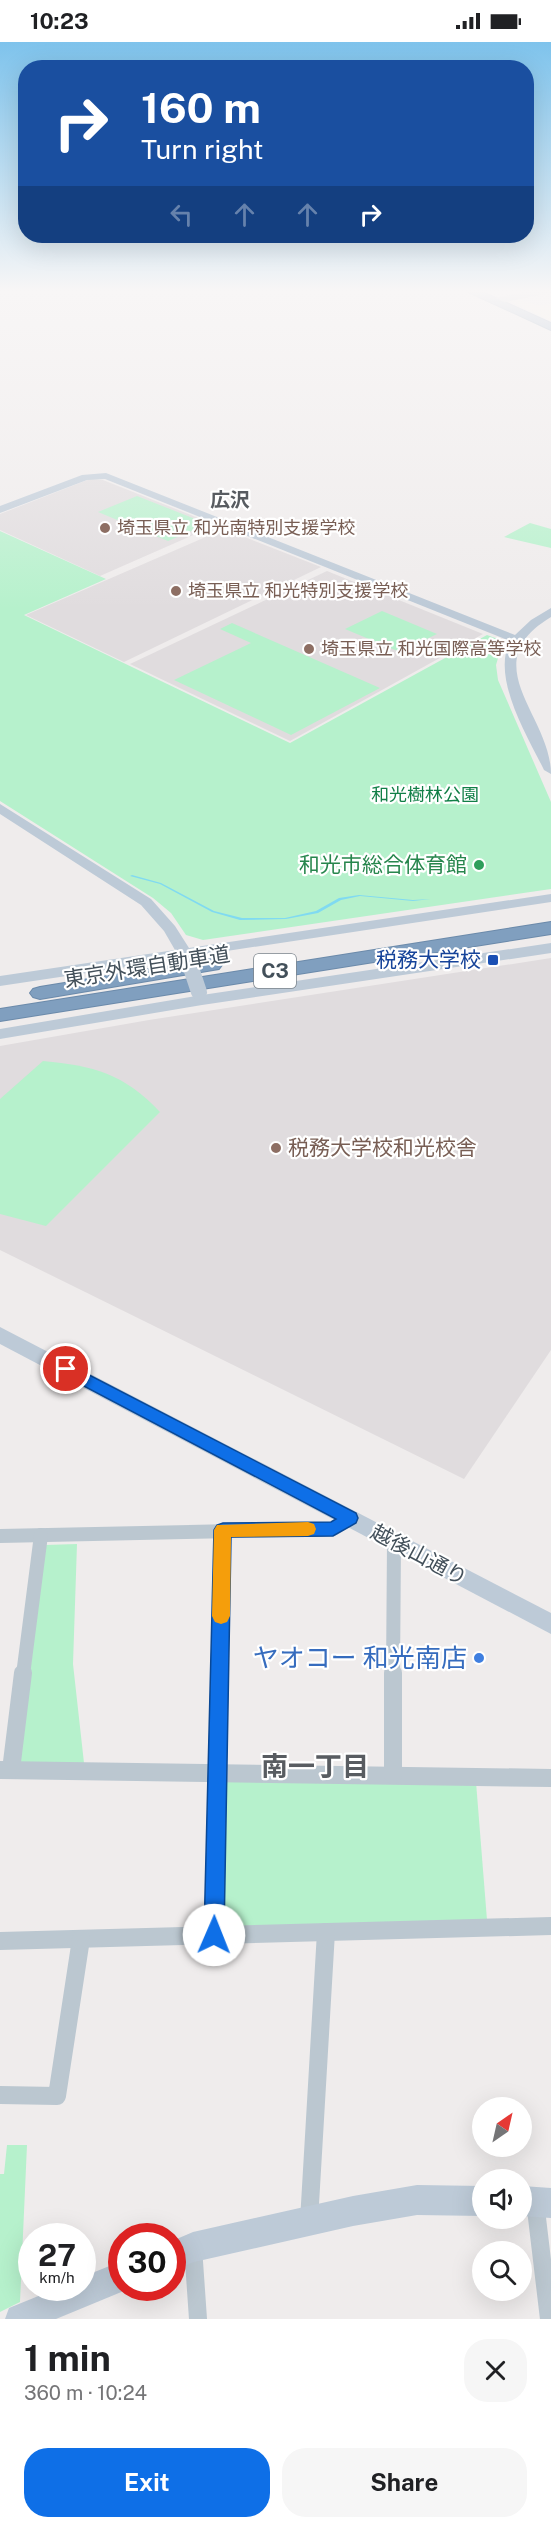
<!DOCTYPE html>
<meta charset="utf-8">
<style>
:root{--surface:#fff;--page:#f6f6f6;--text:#202124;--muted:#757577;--accent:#0e6fe7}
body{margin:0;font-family:"Public Sans","Noto Sans JP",sans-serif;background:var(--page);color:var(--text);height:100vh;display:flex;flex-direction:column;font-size:22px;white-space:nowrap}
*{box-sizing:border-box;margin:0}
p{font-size:20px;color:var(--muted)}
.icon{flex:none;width:33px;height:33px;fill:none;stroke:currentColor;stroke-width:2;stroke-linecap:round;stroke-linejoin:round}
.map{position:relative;height:2277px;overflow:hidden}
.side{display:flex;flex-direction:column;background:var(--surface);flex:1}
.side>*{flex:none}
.top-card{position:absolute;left:18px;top:18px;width:516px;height:183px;border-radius:24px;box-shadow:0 6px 24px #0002;background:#1a4fa0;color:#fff;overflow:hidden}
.needle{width:39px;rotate:34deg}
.controls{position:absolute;left:472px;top:2055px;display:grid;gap:12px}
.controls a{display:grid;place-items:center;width:60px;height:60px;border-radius:50%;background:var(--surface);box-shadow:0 6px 24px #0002;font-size:30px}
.speed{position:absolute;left:18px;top:2181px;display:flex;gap:12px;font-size:30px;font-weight:700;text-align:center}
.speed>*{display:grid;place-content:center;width:78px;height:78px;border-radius:50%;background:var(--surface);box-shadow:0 6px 24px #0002;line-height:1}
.speed small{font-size:15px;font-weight:400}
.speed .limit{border:9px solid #d22;background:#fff;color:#111}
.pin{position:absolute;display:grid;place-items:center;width:51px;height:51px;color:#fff;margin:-26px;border:3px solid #fff;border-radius:50%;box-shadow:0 2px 6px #0007}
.me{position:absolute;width:66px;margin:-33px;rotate:1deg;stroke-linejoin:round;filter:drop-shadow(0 0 4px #0008)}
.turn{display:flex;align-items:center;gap:21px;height:126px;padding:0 24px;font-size:27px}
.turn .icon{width:78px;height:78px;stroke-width:2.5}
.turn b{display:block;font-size:42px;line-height:51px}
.lanes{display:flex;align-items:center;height:57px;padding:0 24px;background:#0003;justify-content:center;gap:30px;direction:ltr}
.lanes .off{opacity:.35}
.round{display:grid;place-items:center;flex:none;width:63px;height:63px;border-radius:24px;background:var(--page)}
.summary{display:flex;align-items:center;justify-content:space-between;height:102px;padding:0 24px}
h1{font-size:36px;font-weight:700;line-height:45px}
.action{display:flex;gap:12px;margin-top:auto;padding:12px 24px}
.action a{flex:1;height:69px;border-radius:24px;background:var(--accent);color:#fff;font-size:24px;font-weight:700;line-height:69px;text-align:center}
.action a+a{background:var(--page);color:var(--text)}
.status{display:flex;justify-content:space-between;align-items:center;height:42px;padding:0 30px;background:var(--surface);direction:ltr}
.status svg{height:16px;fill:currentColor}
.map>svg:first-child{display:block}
</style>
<div class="status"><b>10:23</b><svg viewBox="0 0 49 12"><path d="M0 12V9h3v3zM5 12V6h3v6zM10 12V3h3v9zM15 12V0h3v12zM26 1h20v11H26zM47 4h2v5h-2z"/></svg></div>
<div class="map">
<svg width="551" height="2277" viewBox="0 0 551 2277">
<rect width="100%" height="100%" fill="#efecec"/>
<!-- commercial -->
<path fill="#fdf5e2" d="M519,257l18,6 14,-1v17l-42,-20z"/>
<!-- education -->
<g fill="#e0dcde">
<path d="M90,437l13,1 113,45 -116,51 -100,-46v-16z"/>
<path d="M224,487l97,38 -197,95 -98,-47z"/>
<path d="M327,529l156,63 -193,107 -160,-77z"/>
<path d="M551,916v392l-87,129 -464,-229v-204l149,-26z"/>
</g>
<!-- green -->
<g fill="#b6f1cc">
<path d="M137,454l71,28 -40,17 -70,-29z"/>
<path d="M530,481l21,6v19l-47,-11z"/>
<path d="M0,489l106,48 -82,36 266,128 197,-108 16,6 -7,24 2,15 53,122v87l-348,51 -17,-5 -15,-22 -18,-15 -153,-97z"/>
<path d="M382,569l55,23 -37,18 -55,-23z"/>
<path d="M232,581l148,65 -89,47 -117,-55 77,-37 -31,-14z"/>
<path d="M43,1019c51,5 80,12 117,51l-114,114 -46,-12v-115z"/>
<path d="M77,1502l-4,120 11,99 -66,1 27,-219z"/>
<path d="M226,1738l250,2 11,138 -262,7 -3,-2z"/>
<path d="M7,2103h20l-7,157 -20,10v-138h4z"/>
</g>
<!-- water -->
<path fill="#80daf1" d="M132,833l29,8 53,28 28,7h43l31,-7 23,-13 20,-3 54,5 18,-1 -18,2 -53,-5 -19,4 -23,13 -32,6 -46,1 -28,-8 -52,-28 -30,-8z"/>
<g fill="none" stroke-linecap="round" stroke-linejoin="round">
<!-- highway casing -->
<g stroke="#6b8aaa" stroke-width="2">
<g id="highway">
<path d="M464,248h14l73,33v7z"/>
<path d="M551,880v12l-551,87v-12z"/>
<path d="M212,917l10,6 -3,4 -179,30 -7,-2 -3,-4 3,-4 7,-2z"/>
</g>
</g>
<!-- street-far2 -->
<path stroke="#bbc7d0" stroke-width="6" d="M495,259l55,-11"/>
<!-- street-far1 -->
<g stroke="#bbc7d0" stroke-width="14">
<path d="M0,1494l333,-7 17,-11"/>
<path d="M23,1633l18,-140"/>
<path d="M220,1633l3,-145"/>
<path d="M393,1633l1,-133"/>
</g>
<!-- street -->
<g stroke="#bbc7d0" stroke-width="18">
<path d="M0,1728l551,8"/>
<path d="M11,1728l12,-97"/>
<path d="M393,1733v-102"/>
<path d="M214,1893l6,-262"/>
<path d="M0,1899l551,-15"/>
<path d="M0,2053l57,1 24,-157"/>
<path d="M535,2159l14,118"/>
<path d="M309,2179l17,-289"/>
<path d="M193,2205l5,72"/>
</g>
<!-- secondary -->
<g fill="#bdcad7" fill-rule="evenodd">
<path d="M106,431l409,162 16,-15 20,-12v9c-78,47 0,98 0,157l-7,-4c-16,-33 -53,-92 -34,-129l-405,-162 -18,1 -87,33v-7l82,-31z"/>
<path d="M0,762l151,95 24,27 14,22 362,-54v8l-357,54 -1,6 -5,2 -8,-5 -180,27v-10l175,-26 -11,-19 -23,-26 -141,-91z"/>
<path d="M551,901v10l-349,52 -202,34v-10l202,-34z"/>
<path d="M0,1285l551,286v21l-551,-290z"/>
<path d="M417,2143l66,1v30l-66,-1 -64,11 -159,36 -22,9v-30l21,-9 160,-36z"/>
<path d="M522,2144l29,2v30l-29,-2z"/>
<path d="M122,2219v27h9l-75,31h-51l4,-11 49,-20h24v-11z"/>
</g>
<!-- highway -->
<use href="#highway" fill="#809fbf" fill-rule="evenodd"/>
<!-- secondary-bridge -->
<path stroke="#bdcad7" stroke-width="16" d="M188,917l11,33"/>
</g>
<!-- sky -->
<linearGradient id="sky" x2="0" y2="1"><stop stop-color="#7ec3ec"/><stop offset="0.44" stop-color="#f8f6f6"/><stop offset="1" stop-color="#f8f6f6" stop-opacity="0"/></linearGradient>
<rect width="551" height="567" fill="url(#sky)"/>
<!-- route -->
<path fill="#0e6fe7" stroke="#094896" stroke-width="1.5" d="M66,1321l290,150 2,5 -2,5 -23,13 -102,1 -7,398 -3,7 -7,3 -7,-3 -3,-7 10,-405 3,-5 6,-2 108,-1 5,-3 -275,-145 -2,-5 2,-4z"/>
<!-- slow -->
<path fill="#f59e0b" d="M308,1480l6,2 2,5 -2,5 -6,2 -77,1 -1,79 -3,6 -6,2 -6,-2 -3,-6 2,-86 3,-5z"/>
<!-- markers -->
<g fill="#8d6e63" stroke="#fff" stroke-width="2">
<circle cx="105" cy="486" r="6"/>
<circle cx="176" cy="549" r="6"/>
<circle cx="309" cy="607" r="6"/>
<circle cx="276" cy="1106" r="6"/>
</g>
<circle fill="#2e9e5b" stroke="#fff" stroke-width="2" cx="479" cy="823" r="6"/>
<rect fill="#1a4fb4" stroke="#fff" stroke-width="2" x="487" y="912" width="12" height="12" rx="3"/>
<circle fill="#3f7fe0" stroke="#fff" stroke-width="2" cx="479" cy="1616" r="6"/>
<g text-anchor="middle" stroke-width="4.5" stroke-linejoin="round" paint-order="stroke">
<!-- far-education labels -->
<g font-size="18" fill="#785e54" stroke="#fff" text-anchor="start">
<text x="117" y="492">埼玉県立 和光南特別支援学校</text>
<text x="188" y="555">埼玉県立 和光特別支援学校</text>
<text x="321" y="613">埼玉県立 和光国際高等学校</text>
</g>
<!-- far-park labels -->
<g font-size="18" fill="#117f47" stroke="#fff">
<text x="425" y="759">和光樹林公園</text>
</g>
<!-- far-quarter labels -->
<g font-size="20" font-weight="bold" fill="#585c61" stroke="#fff">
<text x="230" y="465">広沢</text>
</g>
<!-- shield labels -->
<rect fill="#fff" stroke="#7b848c" stroke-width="1.5" x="254" y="912" width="42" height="34" rx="4.5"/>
<g font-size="20" font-weight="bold" fill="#43505a">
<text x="275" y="936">C3</text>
</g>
<!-- leisure labels -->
<g font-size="21" fill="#27864d" stroke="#fff" text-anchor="end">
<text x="467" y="830">和光市総合体育館</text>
</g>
<!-- transit labels -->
<g font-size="21" fill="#164399" stroke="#fff" text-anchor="end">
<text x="481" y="925">税務大学校</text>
</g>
<!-- street labels -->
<g font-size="21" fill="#43505a" stroke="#fff">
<text transform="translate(147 925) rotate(-9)" y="7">東京外環自動車道</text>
<text transform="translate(419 1513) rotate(28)" y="7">越後山通り</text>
</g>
<!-- education labels -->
<g font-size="21" fill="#785e54" stroke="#fff" text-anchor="start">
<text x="288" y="1113">税務大学校和光校舎</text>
</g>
<!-- near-shop labels -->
<g font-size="26" fill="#366cbe" stroke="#fff" text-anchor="end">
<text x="467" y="1625">ヤオコー 和光南店</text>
</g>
<!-- near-neighbourhood labels -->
<g font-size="27" font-weight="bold" fill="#585c61" stroke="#fff">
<text x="315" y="1734">南一丁目</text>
</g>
</g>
</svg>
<div class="controls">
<a><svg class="needle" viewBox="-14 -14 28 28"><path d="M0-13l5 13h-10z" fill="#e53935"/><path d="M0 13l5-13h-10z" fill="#757577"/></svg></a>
<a><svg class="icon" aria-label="sound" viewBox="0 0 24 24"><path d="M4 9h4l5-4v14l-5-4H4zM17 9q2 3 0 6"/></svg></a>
<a><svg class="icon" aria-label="search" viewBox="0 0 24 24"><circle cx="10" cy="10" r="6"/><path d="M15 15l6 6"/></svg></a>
</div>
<div class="speed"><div>27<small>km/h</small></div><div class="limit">30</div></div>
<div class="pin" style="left:66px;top:1327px;background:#d93025"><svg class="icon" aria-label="arrive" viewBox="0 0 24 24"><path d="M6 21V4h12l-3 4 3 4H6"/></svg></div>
<svg class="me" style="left:214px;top:1893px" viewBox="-20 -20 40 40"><circle r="19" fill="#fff"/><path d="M0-13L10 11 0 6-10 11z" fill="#0e6fe7"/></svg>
<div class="top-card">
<div class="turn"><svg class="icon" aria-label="right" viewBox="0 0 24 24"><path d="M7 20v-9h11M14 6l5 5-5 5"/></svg><div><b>160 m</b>Turn right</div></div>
<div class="lanes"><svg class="icon off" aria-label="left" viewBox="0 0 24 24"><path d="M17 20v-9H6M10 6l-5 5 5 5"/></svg><svg class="icon off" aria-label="ahead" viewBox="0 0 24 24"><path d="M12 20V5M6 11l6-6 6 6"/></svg><svg class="icon off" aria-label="ahead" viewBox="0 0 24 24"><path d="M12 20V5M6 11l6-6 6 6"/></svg><svg class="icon" aria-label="right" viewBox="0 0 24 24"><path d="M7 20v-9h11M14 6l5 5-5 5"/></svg></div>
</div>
</div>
<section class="side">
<div class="summary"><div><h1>1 min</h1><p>360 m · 10:24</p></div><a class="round"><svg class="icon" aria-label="close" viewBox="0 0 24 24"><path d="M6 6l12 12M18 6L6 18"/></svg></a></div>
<div class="action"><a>Exit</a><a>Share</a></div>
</section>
